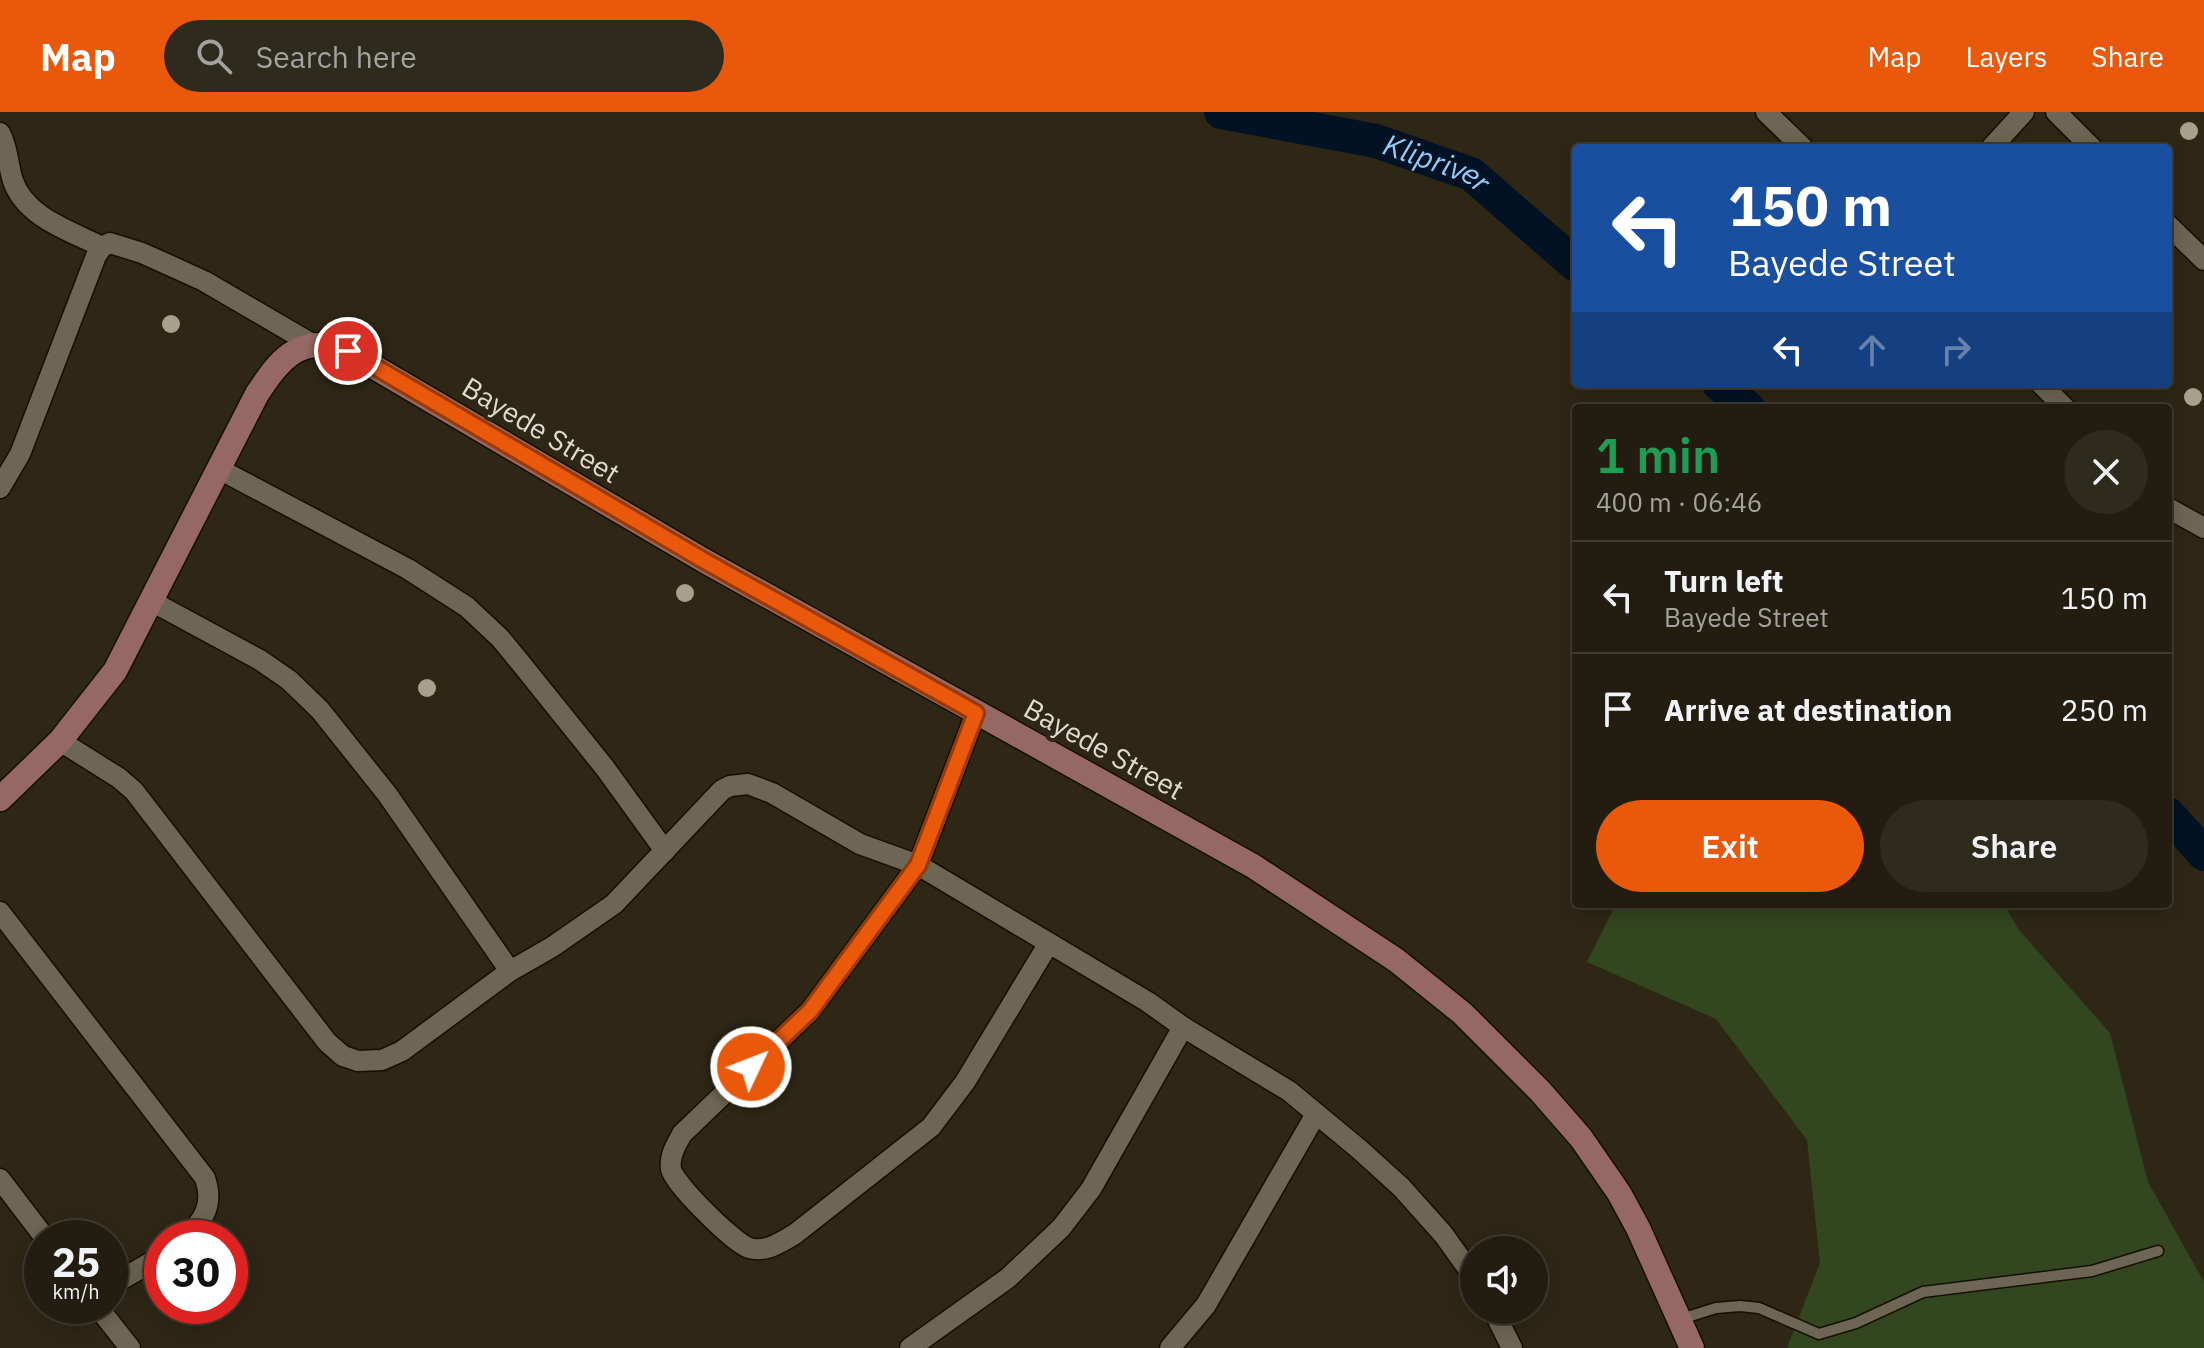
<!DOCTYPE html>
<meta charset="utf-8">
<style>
:root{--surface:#221d10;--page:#2e2a1e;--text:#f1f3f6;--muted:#a2a29f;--line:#3f3b30;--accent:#ea580c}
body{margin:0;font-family:"IBM Plex Sans",sans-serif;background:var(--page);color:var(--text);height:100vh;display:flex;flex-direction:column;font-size:30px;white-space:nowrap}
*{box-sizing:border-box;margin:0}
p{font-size:26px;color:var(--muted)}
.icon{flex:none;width:44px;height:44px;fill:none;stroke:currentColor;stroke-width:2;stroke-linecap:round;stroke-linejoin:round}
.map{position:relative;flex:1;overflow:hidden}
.details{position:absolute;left:1572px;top:292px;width:600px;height:504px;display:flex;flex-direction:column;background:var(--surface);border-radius:8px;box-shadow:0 4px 20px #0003,0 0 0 2px var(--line)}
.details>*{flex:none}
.guide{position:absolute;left:1572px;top:32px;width:600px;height:244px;border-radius:8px;box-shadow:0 4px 20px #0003,0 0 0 2px var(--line);background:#1a4fa0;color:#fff;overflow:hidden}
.buttons{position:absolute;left:1460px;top:1124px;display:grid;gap:16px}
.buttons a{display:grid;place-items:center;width:88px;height:88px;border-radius:50%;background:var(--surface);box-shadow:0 4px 20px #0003,0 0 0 2px var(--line);font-size:40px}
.speed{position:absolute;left:24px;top:1108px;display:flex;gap:16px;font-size:40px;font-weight:700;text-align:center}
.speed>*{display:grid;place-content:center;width:104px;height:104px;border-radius:50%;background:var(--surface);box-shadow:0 4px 20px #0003,0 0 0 2px var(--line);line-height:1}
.speed small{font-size:20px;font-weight:400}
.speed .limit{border:12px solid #d22;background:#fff;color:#111}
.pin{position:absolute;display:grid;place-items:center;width:68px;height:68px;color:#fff;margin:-34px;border:4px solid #fff;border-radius:50%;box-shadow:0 2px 8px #0007}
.me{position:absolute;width:88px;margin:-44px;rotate:47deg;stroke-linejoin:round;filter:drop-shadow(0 0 6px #0008)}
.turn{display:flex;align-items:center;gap:28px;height:168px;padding:0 24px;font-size:36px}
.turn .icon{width:104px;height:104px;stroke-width:2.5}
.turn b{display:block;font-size:56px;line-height:68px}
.lanes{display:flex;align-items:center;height:76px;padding:0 24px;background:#0003;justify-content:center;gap:40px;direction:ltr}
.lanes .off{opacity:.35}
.round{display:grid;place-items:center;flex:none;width:84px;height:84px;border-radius:42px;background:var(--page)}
.headline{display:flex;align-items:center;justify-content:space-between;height:136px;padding:0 24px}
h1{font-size:48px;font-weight:600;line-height:60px;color:#1e9e55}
.button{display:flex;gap:16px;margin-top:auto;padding:16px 24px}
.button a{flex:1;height:92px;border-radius:48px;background:var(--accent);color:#fff;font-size:32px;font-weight:600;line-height:92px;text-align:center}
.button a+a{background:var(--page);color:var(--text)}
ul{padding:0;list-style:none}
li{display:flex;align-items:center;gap:24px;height:112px;padding:0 24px;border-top:2px solid var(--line)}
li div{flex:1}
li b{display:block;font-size:30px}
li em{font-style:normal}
header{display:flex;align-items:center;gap:48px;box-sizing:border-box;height:112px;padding:0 40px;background:var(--accent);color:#fff}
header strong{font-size:38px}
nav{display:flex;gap:44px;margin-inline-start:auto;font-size:28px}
.search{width:560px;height:72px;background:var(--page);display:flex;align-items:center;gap:20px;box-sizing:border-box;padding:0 28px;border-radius:44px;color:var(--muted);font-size:30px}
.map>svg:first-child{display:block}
</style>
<header>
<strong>Map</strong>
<div class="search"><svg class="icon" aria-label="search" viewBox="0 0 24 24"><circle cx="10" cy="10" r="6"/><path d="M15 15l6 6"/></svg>Search here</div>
<nav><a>Map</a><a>Layers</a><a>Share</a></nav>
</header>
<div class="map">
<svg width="2204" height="1236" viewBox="0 0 2204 1236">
<rect width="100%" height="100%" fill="#2e2716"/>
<!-- green -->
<path fill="#32461f" d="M1616,792h388l15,26 91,103 38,149 56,100v66h-417l33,-85 -13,-123 -91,-121 -129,-57z"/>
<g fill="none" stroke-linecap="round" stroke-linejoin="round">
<!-- river -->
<g stroke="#001223" stroke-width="34">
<path id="s1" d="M1221,0l155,29 95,33 105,91"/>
<path d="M1719,272l29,24"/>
<path d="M2168,702l36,40"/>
</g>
</g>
<!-- building -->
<g fill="#a9a08c">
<circle cx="2189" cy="19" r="9"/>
<circle cx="171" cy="212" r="9"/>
<circle cx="2193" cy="285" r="9"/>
<circle cx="685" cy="481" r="9"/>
<circle cx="427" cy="576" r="9"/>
</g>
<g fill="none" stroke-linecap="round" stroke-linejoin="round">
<!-- lane casing -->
<g stroke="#160f02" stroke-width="13">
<path id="lane" d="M1681,1207l35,-11 24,-2 19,2 60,26 37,-11 67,-31 169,-21 66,-20"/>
</g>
<!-- street casing -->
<g stroke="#160f02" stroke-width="23">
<g id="street">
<path d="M1766,0l37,36"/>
<path d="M2056,0l36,36"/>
<path d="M0,21c8,14 8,33 13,48 13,37 58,50 89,66"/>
<path d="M1991,36l33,-36"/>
<path d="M2168,113l36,35"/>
<path d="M2041,272l24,24"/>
<path d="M219,357l189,100 59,38 33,31 19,23 86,107 60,83"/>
<path d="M0,376l20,-34 76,-198 6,-9 8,-4 32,10 62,28 108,63"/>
<path d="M2168,396l36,20"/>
<path d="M151,489l109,59 29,20 31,30 67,84 123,177"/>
<path d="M976,601l-58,152 -108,146 -128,123c-6,11 -13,22 -11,35 3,15 63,74 78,79 17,5 32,-6 46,-14l136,-107 34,-45 84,-139"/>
<path d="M60,629l59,37 15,13 193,251 16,14 15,5 24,-1 20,-9 108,-80 42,-24 62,-43 108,-114 8,-4 18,-2 24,9 88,51 58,21 230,137 35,25 106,64 70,58 42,38 42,47 31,43"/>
<path d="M0,800l205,266c9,26 -1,43 -20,60"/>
<path d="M0,1067l45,59"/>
<path d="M110,1174l52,-30"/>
<path d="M97,1194l33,42"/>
<path d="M1493,1198l19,38"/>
<path d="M910,1236l98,-70 53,-50 30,-39 92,-162"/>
<path d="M1170,1236l36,-43 110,-191"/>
</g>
</g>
<!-- secondary casing -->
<g stroke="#160f02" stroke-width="27">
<path id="secondary" d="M0,687l60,-58 55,-70 142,-277c22,-33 39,-57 83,-47l363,213 550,306 143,94 66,53 78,78 41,47 38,55 19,35 54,120"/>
</g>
<!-- lane -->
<use href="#lane" stroke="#6e6654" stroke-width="10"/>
<!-- street -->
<use href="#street" stroke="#6e6654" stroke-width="20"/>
<!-- secondary -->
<use href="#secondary" stroke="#966865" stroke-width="24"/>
</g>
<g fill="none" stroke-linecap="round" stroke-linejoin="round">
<!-- route casing -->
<g stroke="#983908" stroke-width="20">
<path id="route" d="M348,239l355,209 273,153 -58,152 -108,146 -59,56"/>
</g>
<!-- route -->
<use href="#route" stroke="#ea580c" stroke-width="14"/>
</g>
<g text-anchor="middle" stroke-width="8" stroke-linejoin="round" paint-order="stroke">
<!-- street labels -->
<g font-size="28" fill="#dfdbd0" stroke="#2e2716">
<text transform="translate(541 318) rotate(31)" y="10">Bayede Street</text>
<text transform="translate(1104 637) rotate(29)" y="10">Bayede Street</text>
</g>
<!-- water labels -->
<g font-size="30" font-style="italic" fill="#95caf8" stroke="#2e2716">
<text dy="10" stroke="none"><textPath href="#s1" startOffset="222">Klipriver</textPath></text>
</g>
</g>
</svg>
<div class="buttons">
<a><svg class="icon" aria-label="sound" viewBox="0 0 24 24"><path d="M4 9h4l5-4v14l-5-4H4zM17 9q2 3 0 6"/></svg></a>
</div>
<div class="speed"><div>25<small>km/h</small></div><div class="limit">30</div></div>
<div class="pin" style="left:348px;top:239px;background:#d93025"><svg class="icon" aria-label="arrive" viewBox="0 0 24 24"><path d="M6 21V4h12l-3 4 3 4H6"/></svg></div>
<svg class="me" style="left:751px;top:955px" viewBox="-20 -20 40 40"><circle r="17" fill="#ea580c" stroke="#fff" stroke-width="3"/><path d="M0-11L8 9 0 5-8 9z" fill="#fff"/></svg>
<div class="guide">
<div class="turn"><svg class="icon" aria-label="left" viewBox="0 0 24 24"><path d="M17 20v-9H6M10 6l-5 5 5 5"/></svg><div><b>150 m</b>Bayede Street</div></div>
<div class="lanes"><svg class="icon" aria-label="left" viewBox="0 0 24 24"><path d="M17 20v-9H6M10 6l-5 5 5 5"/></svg><svg class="icon off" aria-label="ahead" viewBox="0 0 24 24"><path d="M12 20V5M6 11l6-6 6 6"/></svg><svg class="icon off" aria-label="right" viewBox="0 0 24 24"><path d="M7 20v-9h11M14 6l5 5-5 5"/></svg></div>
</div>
<section class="details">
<div class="headline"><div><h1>1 min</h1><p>400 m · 06:46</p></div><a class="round"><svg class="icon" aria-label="close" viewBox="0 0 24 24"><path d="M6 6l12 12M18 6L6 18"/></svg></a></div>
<ul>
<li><svg class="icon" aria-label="left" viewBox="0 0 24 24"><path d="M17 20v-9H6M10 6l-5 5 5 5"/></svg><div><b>Turn left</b><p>Bayede Street</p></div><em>150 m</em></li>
<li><svg class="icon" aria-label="arrive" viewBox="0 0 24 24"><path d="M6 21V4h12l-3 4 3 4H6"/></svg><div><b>Arrive at destination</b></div><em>250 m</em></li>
</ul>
<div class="button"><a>Exit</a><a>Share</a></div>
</section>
</div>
